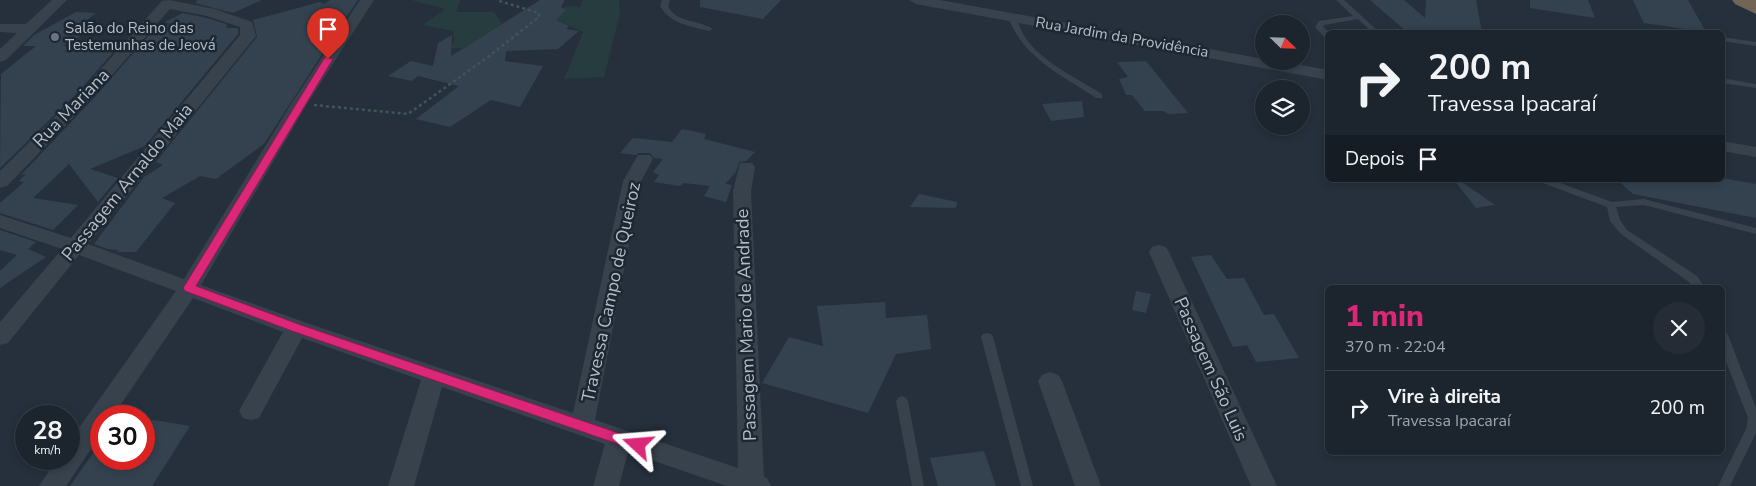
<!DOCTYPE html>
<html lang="pt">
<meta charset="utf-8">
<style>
:root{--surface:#1c242d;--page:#252c35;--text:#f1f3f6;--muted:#a0a4aa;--line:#3a4149;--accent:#db2777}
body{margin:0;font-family:"Nunito Sans",sans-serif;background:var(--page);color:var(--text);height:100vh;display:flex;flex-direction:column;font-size:19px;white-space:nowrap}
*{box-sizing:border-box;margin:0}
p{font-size:16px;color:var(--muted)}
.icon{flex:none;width:28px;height:28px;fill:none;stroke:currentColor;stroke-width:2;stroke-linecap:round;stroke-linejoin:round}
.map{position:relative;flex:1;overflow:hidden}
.panel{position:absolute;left:1325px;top:285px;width:400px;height:170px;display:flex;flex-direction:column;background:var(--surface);border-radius:8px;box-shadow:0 2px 8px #0003,0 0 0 1px var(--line)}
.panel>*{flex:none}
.hud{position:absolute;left:1325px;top:30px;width:400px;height:152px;border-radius:8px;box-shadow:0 2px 8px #0003,0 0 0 1px var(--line);background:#1c242d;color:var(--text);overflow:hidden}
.needle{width:32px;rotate:113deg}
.buttons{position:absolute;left:1255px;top:15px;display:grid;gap:10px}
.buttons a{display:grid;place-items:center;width:55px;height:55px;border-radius:50%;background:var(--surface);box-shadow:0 2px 8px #0003,0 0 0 1px var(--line);font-size:25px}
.speed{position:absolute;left:15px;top:405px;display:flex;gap:10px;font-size:25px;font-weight:700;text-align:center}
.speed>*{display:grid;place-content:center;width:65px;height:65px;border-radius:50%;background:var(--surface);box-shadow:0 2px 8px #0003,0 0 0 1px var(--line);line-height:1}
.speed small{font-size:12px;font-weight:400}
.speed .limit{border:8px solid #d22;background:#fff;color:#111}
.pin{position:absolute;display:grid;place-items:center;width:42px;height:42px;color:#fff;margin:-51px -21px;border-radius:50% 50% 50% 0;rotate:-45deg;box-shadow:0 0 5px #0007}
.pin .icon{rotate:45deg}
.me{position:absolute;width:55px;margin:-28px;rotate:289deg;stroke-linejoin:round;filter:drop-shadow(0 0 4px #0008)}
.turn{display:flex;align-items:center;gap:18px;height:105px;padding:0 20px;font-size:22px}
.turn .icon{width:65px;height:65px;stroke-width:2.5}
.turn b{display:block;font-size:35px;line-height:42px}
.then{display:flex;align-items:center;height:48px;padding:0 20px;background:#0003;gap:10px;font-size:19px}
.round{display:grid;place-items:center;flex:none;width:52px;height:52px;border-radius:26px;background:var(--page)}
.head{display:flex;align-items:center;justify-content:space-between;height:85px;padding:0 20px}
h1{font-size:30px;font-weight:800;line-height:38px;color:var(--accent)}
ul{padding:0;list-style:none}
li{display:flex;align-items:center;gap:15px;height:75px;padding:0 20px;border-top:1px solid var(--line)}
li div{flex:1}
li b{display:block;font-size:19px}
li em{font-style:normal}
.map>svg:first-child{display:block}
</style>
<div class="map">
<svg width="1756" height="486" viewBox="0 0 1756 486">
<rect width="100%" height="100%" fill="#25303c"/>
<!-- green -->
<g fill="#273c3e">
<path d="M411,0h49l-4,12h38l8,12 -39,24h-15l6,-6 -1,-11 -30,-6 22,-16z"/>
<path d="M583,0h36l1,13 -16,64 -40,2 19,-47 -29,-13 12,-13 14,1z"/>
</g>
<!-- building -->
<g fill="#344250">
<path d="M198,0h64l-29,13 -38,-10z"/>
<path d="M330,0h28l-17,25 -30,16 17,4 -64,99 -48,35 -16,-3 -38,22 13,5 -39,49h-19l2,-2 -12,-1 -13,-5 50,-67 19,-12 -7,-3 101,-125 -4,-17 67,-18 4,2z"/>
<path d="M540,0h25l-4,7 5,3 -10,10 13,6 -3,3 13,2 -21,18 -52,2 -1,10 38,5 -23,41 -29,-7 -41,27 -34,-8 43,-33 -41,-10 -6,5 -24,-5 23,-15 22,5 5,-23 14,-8 -1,21z"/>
<path d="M700,0h81l-18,19 -63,-12z"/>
<path d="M1370,0h34l21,18 1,-18h50l6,32h-75z"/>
<path d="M1530,0h58l7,18 -65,-10z"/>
<path d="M1633,0h55l18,32 -62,-9z"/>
<path d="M76,12l20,1 -29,22 13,1 -17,10 9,1 -8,5 52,-3 -37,42 -79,77 1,-94 35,-28h-13l11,-11z"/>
<path d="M183,13l24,5 19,6 1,4h11v6l-93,112 -55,23 28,9 -20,24 -29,-38 -36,34 45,7 -25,25 -53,-17v-10l24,-21 -5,-1 7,-7 -5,1 72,-76 59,-67 18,-8 -5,-2z"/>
<path d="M1146,61l42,52 -20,1 -4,-3h-19l-13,-16h-6l-7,-16 9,-2 -11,-15z"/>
<path d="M1082,101l2,16 -33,4 -9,-17z"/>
<path d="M682,129l24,5 -2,5 51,13 -9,9 -7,1 -3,10 -11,12 7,1 -6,17 -22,-6 6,-10 -26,-3 -4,3 -26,-4 5,-7 -6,-3 10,-13 -9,-1 -4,-5h-12l-2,2 -16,-2 13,-15 39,4z"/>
<path d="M1722,178l34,6v34l-123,-24 -16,-14z"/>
<path d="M1454,180h5l36,25 -19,3z"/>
<path d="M919,194l38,8 -1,6 -46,-1z"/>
<path d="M0,230l36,12 -8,7 18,8 -46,31v-17l17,-16 -17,-5z"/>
<path d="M1211,255l16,24 17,-1 20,37 10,-1 25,44 -43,4 -9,-17 -14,2 -42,-90z"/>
<path d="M1136,291l15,3 -5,19 -14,-3z"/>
<path d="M885,302l1,16 41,-3 4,34 -35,5 -28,59 -106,-30 27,-46 34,9 -6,-40z"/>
<path d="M154,420l36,6 -38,60h-82l31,-44v17h43v-38z"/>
<path d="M984,451l12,35h-58l-8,-28z"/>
</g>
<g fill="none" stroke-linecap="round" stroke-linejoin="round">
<!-- path -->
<path stroke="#3f5556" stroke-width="2.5" stroke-dasharray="3 3" stroke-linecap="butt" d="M314,105l94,9 80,-57 51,-40v-4l-43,-13"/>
<!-- lane -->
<g fill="#38424d" fill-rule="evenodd">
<path d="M662,0h8l-2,6c9,18 30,13 45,23l-4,2c-19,-5 -39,-7 -49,-25z"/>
<path d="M1336,0h8l35,32h-7l-14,-13 -34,6 -1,2 6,5 -1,6h-3l-10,-11 4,-6 34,-5z"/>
<path d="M1009,15h6c4,9 6,17 12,25 18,24 50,38 75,54v4h-6c-34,-23 -73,-40 -88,-81z"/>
<path d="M1591,30h23l4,2h-27z"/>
<path d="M1722,37l34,5v4l-34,-5z"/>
<path d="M1722,78l34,6v4l-34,-5z"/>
<path d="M1538,180h14l60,22 32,-3 112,29v6l-112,-29 -28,2 4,13 7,10 70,46 8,12h-11l-5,-6 -68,-48 -11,-13 -3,-14 -67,-25z"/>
<path d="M1722,331l4,1 2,3 28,73v25l-26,53h-12l28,-57 2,-11 -26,-67z"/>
<path d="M987,333l4,1 2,3 40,149h-12l-40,-149 2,-3z"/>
<path d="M902,396l4,2 2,3 16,85h-12l-16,-85 2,-3z"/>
</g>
<!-- street -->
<g fill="#38424d" fill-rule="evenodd">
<path d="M52,0h15l-61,60 -6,2v-13l17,-16 -17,-1v-8h26z"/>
<path d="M169,0l46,9 37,13 4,14 -168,208 96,35 107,-175 69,-104h14l-67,104 -106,181 103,37 269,91 50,-232 15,-26h12l3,4 -12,22 -46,239 143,48 -5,-277 7,-28h12l3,4 -4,24 13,286 3,1 4,8h-44l-99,-34 -9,34h-26l12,-42 -163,-57 -28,99h-26l33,-106 -119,-42 -43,80 -8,2 -8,-2 -4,-7 44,-79 -90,-34 -80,118h-12v18l-35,52h-27l18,-27h12v-17l107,-151 -97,-36 -71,88 -8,2v-23l62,-73 -62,-21v-13l71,23 169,-203v-8l-33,-11 -37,-7 -78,89 -85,88 -7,2v-17l80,-79 82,-91z"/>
<path d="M909,0h31l324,59v2h15l49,9v10l-412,-76z"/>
<path d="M1722,141l34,6v10l-34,-6z"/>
<path d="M1159,245l7,2 3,5 108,234h-26l-102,-234 3,-5z"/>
<path d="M1050,372l8,3 4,6 39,105h-26l-37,-105 4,-6z"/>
</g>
<!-- highway -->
<path fill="#726556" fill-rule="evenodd" d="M1732,0h24v14l-21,-10z"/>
</g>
<!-- route -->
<path fill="#db2777" stroke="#8e194d" d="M325,57l8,2 -137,227 105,39 341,116 3,4 -3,4 -4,2 -346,-120 -107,-40 -2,-3 2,-3z"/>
<!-- markers -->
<circle fill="#6b7280" stroke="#1d2732" stroke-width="2" cx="55" cy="37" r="5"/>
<g text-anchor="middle" stroke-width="5" stroke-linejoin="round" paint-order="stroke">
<!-- far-poi labels -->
<g font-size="15" fill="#b4bdc8" stroke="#1d2732" text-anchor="start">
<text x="65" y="33">Salão do Reino das<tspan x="65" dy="17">Testemunhas de Jeová</tspan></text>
</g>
<!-- far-street labels -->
<g font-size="15" fill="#b4bdc8" stroke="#1d2732">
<text transform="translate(1122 37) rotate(10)" y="5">Rua Jardim da Providência</text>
</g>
<!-- street labels -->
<g font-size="18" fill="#b4bdc8" stroke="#1d2732">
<text transform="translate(71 108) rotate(-46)" y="6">Rua Mariana</text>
<text transform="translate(127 182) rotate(-51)" y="6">Passagem Arnaldo Maia</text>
<text transform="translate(611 292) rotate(-78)" y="6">Travessa Campo de Queiroz</text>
<text transform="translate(746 325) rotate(-92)" y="6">Passagem Mario de Andrade</text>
<text transform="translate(1211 369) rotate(66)" y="6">Passagem São Luis</text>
</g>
</g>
</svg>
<div class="buttons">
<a><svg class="needle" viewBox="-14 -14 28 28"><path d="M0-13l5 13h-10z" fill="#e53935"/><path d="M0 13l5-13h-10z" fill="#a0a4aa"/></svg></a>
<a><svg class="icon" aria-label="layers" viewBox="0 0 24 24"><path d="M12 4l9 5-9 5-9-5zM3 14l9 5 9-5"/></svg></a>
</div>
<div class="speed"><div>28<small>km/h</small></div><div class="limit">30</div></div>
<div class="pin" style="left:328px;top:59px;background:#d93025"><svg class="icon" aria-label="arrive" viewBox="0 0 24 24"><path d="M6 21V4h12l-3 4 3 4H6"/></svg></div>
<svg class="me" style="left:638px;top:445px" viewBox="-20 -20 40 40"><path d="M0-17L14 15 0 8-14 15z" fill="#db2777" stroke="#fff" stroke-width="4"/></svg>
<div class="hud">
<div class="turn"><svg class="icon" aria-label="right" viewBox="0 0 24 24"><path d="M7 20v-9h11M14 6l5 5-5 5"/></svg><div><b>200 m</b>Travessa Ipacaraí</div></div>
<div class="then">Depois<svg class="icon" aria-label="arrive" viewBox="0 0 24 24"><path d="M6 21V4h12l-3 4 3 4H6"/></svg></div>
</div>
<section class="panel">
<div class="head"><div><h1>1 min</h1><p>370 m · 22:04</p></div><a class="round"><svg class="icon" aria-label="close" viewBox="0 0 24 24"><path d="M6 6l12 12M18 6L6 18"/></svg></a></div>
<ul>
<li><svg class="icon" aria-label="right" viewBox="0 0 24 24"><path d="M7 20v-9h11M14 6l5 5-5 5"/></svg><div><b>Vire à direita</b><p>Travessa Ipacaraí</p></div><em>200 m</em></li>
</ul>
</section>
</div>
